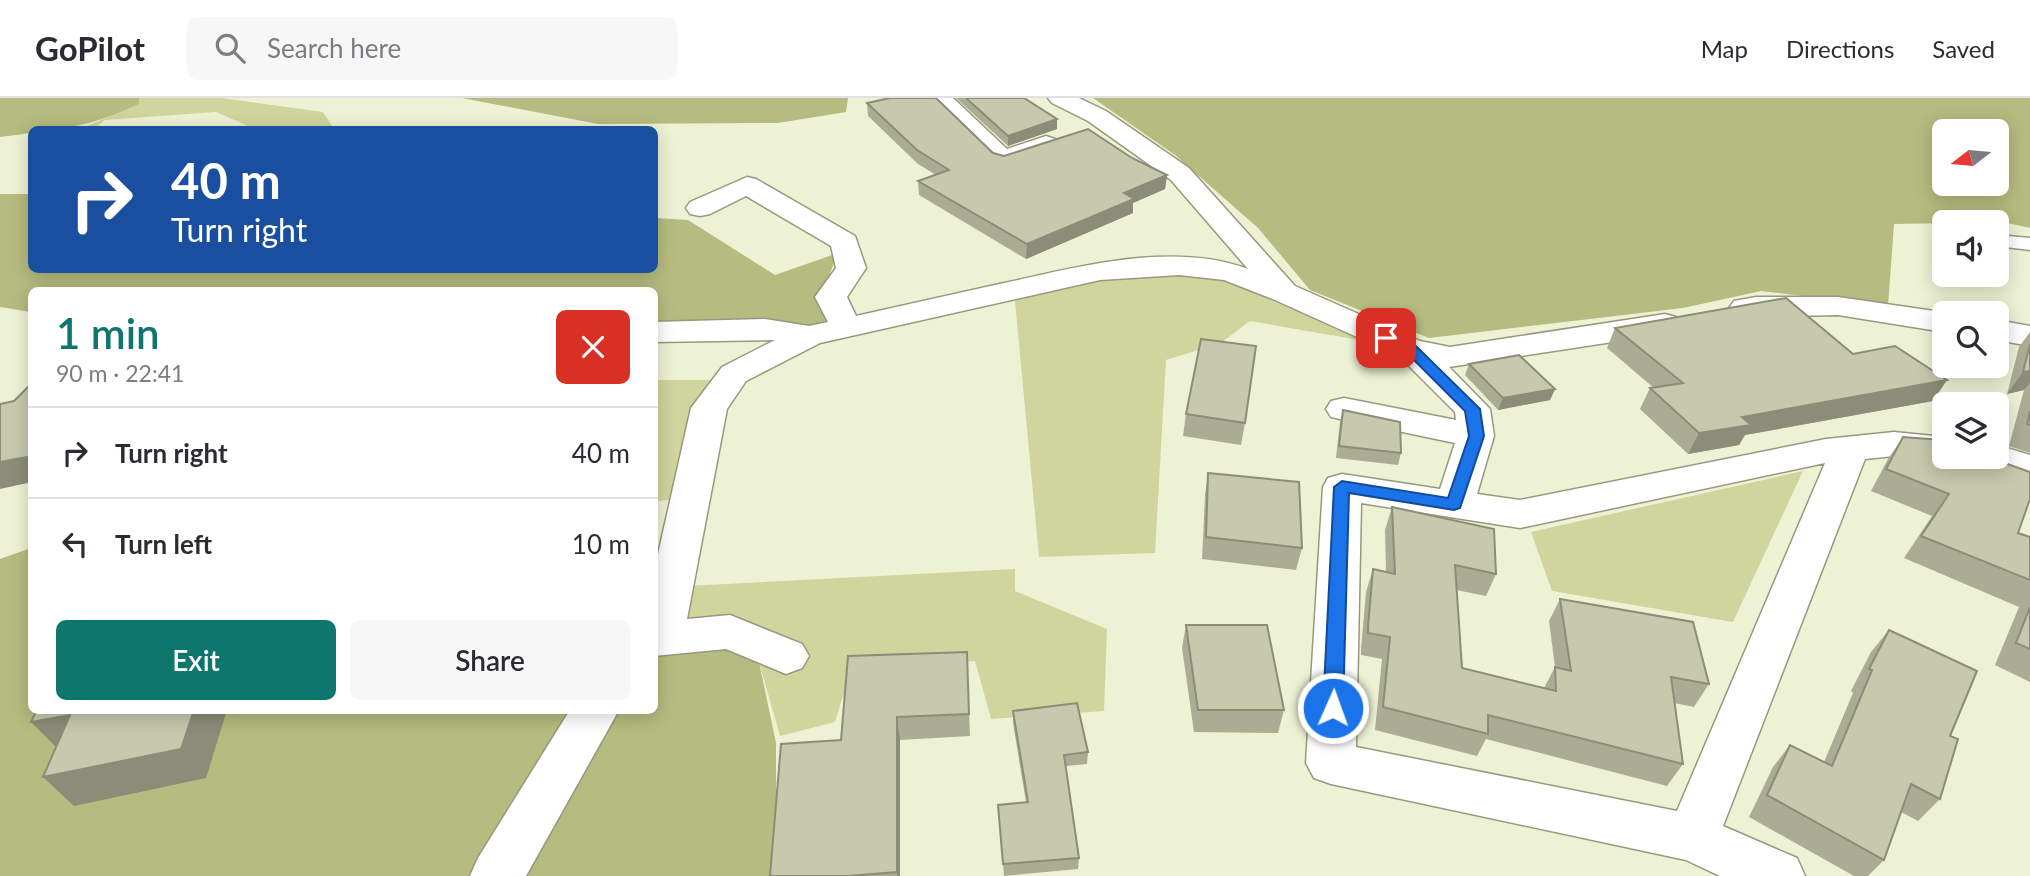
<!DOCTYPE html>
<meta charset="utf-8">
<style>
:root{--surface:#fff;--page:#f7f7f7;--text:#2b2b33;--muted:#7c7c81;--line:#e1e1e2;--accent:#0f766e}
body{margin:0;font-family:Lato,sans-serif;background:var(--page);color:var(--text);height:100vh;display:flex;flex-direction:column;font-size:26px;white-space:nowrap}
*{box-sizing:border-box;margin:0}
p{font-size:23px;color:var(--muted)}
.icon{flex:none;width:38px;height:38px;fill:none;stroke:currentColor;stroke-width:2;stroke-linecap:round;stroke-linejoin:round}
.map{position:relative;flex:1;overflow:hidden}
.sheet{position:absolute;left:28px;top:189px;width:630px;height:427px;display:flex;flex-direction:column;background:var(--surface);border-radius:10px;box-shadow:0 4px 18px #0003}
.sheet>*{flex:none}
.guide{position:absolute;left:28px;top:28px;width:630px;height:147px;border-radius:10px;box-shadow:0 4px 18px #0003;background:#1a4fa0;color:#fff;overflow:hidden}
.needle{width:46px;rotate:254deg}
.fabs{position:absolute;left:1932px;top:21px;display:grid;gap:14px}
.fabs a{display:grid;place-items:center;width:77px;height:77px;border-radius:10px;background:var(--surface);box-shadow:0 4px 18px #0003;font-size:35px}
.pin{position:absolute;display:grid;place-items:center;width:60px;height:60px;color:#fff;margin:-30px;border-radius:14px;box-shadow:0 4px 10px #0006}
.me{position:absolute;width:77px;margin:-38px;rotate:2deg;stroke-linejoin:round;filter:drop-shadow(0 0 5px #0008)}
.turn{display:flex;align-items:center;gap:24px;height:147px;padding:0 28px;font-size:32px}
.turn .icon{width:91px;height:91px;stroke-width:2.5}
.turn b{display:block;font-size:49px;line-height:60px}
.round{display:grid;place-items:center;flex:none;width:74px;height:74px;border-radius:10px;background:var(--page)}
.headline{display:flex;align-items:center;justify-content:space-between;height:119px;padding:0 28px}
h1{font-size:42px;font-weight:600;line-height:52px;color:var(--accent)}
.button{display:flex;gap:14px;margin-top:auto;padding:14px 28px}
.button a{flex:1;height:80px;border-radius:10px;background:var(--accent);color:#fff;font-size:28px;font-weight:600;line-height:80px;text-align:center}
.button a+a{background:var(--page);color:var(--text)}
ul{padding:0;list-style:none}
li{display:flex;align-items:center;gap:21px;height:91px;padding:0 28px;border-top:2px solid var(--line)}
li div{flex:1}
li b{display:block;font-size:26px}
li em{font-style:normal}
header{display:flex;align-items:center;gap:42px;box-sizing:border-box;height:98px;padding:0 35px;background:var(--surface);border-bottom:2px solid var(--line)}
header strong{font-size:33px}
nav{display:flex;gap:38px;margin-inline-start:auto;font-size:24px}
.search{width:490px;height:63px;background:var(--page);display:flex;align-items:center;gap:18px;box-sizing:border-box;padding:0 24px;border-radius:10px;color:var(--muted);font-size:26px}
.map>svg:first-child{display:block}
</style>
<header>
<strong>GoPilot</strong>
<div class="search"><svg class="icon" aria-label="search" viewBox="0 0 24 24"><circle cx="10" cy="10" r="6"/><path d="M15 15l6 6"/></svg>Search here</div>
<nav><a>Map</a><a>Directions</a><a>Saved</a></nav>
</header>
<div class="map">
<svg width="2030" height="778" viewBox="0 0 2030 778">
<rect width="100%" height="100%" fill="#eef2d4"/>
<!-- green -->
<g fill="#d0d59d">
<path d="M139,0h83l101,14 11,17h-79l-39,-17 -111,8 -11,9 -16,1 60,-26z"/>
<path d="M1121,171l94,1 57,31 139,48 -161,-28 -29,22 -55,17 -11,193 -116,4 -25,-267z"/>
<path d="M654,282h76l-60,120 -15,1z"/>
<path d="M1803,373l-70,151 -181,-31 -21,-59z"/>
<path d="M1015,471v22l92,38 -3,82 -113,8 -16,-58 -124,9 -16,52 -55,14 -21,-74 -95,-30 23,-46z"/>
</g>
<!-- forest -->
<g fill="#b6bb7f" fill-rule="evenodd">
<path d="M0,0h139v6c-37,17 -67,26 -107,26l-1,3 -31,4z"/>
<path d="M462,0h386l-2,14 -68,11 -180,1z"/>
<path d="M1093,0h937v130l-27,-6 -109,2 -6,82 -127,-15 -78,17 -254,30 -119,-48 -52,-62 -83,-73zM1944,33h53v53h-53z"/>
<path d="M0,96h31l1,76h622l1,-52 33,2 87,55 63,-22 -19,48 10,22 -17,7 -157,-4 -1,-36h-622l-1,22 -31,-5z"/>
<path d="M31,450l1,162h622l1,-55 64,-12 40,19 17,81v133h-776v-317z"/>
</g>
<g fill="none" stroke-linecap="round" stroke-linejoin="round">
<!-- lane casing -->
<g stroke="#96997e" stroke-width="3">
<path id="lane" d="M1997,137l33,3v12l-33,-4z"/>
</g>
<!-- street casing -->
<g stroke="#96997e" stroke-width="3">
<g id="street">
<path d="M927,0h26l54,51 39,-13 9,3 4,5 -4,5c-18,7 -42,20 -61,15z"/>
<path d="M1048,0h31l27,13 83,57 106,118 125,55 30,6 215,-33 11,3 5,7 -5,7 -11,3 -216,33 41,42 4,27 -17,58 43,6 306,-61 68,-7 50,5v20h13l-13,4 -50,-5 -29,3 -142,367 74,32 8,18h-85l-34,-16 -355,-76 -17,-6 -8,-15 17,-276 5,-9 14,-4 98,15 15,-46 -124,-26 -5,-8 5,-8 13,-3 112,22 -1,-8 -56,-56 -124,-56 -51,-20 -45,-5 -79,5 -280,63 -74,38 -19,28 -40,210 43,-4 72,29 7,12 -7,12 -16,6 -60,-25 -72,7v-84l37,-164 31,-41 53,-27 -121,2v-20l111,-3 44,7 19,-4 -13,-25 21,-29 -5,-22 -85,-50 -36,18 -10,2 -10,-2 -4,-6 4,-6 57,-25 9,2 99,57 11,32 -19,29 9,19c49,-11 98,-22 148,-33 75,-16 168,-42 244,-14l-77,-89 -83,-59 -36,-18zM1825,365l-148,348 -321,-64 5,-244 159,25z"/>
<path d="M1756,199h82l110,16h-4v19l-106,-17 -93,2 -11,-2 -5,-7 5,-7z"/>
<path d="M1997,222l33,6v20l-33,-6z"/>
<path d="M1997,347l33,10v25l-48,-14 -6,-9h21z"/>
<path d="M570,612h49l-93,166h-56l8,-18z"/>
</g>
</g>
<!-- lane -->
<use href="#lane" fill="#fff" fill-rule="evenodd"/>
<!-- street -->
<use href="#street" fill="#fff" fill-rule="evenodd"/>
</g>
<!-- wall -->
<g fill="#aaad94">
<path d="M956,0h68l33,31 -49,17z"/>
<path d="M867,5l126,50 11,3 128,2 35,17 -2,14 -32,14v10l-107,46 -107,-64 -1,-14 18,-6 -18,-11 -50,-48z"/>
<path d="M1615,230l238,26 80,47 -188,34 -6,10 -51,9 -48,-45 10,-21h4l-47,-40z"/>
<path d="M2030,234v121l-21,-7 15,-56 -17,4 12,-47z"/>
<path d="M1469,266l86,25 -5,11 -52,10 -33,-35z"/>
<path d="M1343,312l58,43 -3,12 -62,-7 4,-36z"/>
<path d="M1186,316l59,9 -4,22 -58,-9z"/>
<path d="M1903,339l115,96 12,4v145l-35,-17 24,-58 -115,-49 28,-42 -61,-25 17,-32z"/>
<path d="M1208,375l94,75 -6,22 -94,-11 3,-64z"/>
<path d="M1392,409l104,67 -10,22 -30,-6 6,78 82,20 11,-21 -6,-46 11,-22 149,85 -15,23 -20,-4 9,61 -16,22 -181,-47 -9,17 -102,-26 7,-71 -21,-4v-6l5,-57 7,-23 13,3 -1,-42z"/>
<path d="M1186,527l98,85 -6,23 -84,-1 -12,-84z"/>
<path d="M1889,532l61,106 -10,63 -22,22 -17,-9 -17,48 -16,16h-14l-105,-59 24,-50 17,-22 34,17 29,-69 -2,-2 20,-39z"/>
<path d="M967,554l3,84 -70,4v136h-130l71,-136z"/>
<path d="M1013,613l75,41 -1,12 -21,2 13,92 -1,11 -74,7 -6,-71 28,-3 -13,-79z"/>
</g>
<!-- shaded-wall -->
<g fill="#8b8d78">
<path d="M1057,21v10l-49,17v-10z"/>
<path d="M1167,77l-2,14 -32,14v10l-107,46 1,-15 97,-51z"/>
<path d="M2030,273v12l-6,7 -17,4 16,-22z"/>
<path d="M1947,282l-14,21 -188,34 -6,10 -51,9 11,-21 43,-16z"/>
<path d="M1555,291l-5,11 -52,10 5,-12z"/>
<path d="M32,358v26l-32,7v-27z"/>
<path d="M194,612h33l-21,68 -132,28 -31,-29z"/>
<path d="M70,617l-9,37 -30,-30z"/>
<path d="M897,619l3,23v136h-3z"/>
</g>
<!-- building -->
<g fill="#c6c9ac" stroke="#8b8d78" stroke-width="2">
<path d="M890,0h46l57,55 11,3 84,-27 44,29 35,17 -43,18 10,6 -107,45 -109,-63 31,-11 -32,-20 -50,-47z"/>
<path d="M966,0h58l33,21 -49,17z"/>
<path d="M1786,200l67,56 42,-8 52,34 -205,37 9,8 -52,8 -49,-45 33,-5 -68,-55z"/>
<path d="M1201,241l55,7 -11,77 -59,-9z"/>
<path d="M2030,246v27l-7,1z"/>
<path d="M1519,257l36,34 -52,9 -34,-34z"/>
<path d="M32,285v73l-32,6v-58l14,-3z"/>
<path d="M1343,312l57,12 1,31 -62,-7z"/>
<path d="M2030,313v14l-3,-1z"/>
<path d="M1903,339l39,3 2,1v16h44l42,15v27l-12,34 12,4v43l-109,-44 28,-42 -63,-25z"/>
<path d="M1208,375l91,9 3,66 -96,-11z"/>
<path d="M1392,409l102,22 2,45 -41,-9 7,103 94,23 -1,-24 16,4 -11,-72 133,23 16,62 -38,-7 12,87 -195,-49v19l-105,-27 7,-70 -22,-4v-6l5,-58 22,5z"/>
<path d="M2030,509v42l-14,-6z"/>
<path d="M1186,527h81l17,85h-86z"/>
<path d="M1889,532l88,41 -27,65 8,3 -18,60 -29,-15 -27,76 -117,-65 23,-50 42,21 40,-96 -3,-1z"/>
<path d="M967,554l2,62 -72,3v155l-49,4h-78l11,-132 60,-4 7,-84z"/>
<path d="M1077,605l11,49 -24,3 15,103 -76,6 -5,-59 30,-3 -15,-91z"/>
<path d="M37,612h157l-13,39 -138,28 27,-62 -39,7z"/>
</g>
<!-- route -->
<path fill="#1a73e8" stroke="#114b97" stroke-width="2" d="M1386,236l30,12 64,63 4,27 -24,72 -6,2 -105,-17 -6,215 -3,5 -7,3 -7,-3 -3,-5 11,-221 8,-6 106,17 21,-62 -4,-25 -59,-59 -25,-11v-6z"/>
</svg>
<div class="fabs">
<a><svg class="needle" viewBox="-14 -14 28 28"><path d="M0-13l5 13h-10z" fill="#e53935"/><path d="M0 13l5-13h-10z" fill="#7c7c81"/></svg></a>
<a><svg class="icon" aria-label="sound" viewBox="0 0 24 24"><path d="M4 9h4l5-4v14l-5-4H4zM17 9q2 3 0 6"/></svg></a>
<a><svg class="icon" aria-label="search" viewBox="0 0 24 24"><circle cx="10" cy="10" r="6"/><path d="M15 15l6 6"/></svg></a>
<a><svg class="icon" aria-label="layers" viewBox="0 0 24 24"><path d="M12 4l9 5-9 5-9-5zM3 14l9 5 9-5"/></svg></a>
</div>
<div class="pin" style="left:1386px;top:240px;background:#d93025"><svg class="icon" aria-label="arrive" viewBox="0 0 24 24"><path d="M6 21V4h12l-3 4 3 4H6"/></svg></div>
<svg class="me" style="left:1333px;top:610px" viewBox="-20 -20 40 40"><circle r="17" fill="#1a73e8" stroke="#fff" stroke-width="3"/><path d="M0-11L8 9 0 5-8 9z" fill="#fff"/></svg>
<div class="guide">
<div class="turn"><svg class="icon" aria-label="right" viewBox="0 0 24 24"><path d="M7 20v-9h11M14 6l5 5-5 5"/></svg><div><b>40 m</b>Turn right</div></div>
</div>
<section class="sheet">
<div class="headline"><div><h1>1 min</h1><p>90 m · 22:41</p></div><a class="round" style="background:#d93025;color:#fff"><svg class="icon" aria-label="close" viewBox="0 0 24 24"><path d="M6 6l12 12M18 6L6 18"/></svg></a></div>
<ul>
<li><svg class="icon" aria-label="right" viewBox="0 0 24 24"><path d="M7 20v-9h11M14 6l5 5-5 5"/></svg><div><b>Turn right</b></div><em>40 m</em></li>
<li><svg class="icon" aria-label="left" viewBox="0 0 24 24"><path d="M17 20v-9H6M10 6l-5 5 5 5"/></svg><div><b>Turn left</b></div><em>10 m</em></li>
</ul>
<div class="button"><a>Exit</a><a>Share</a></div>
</section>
</div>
